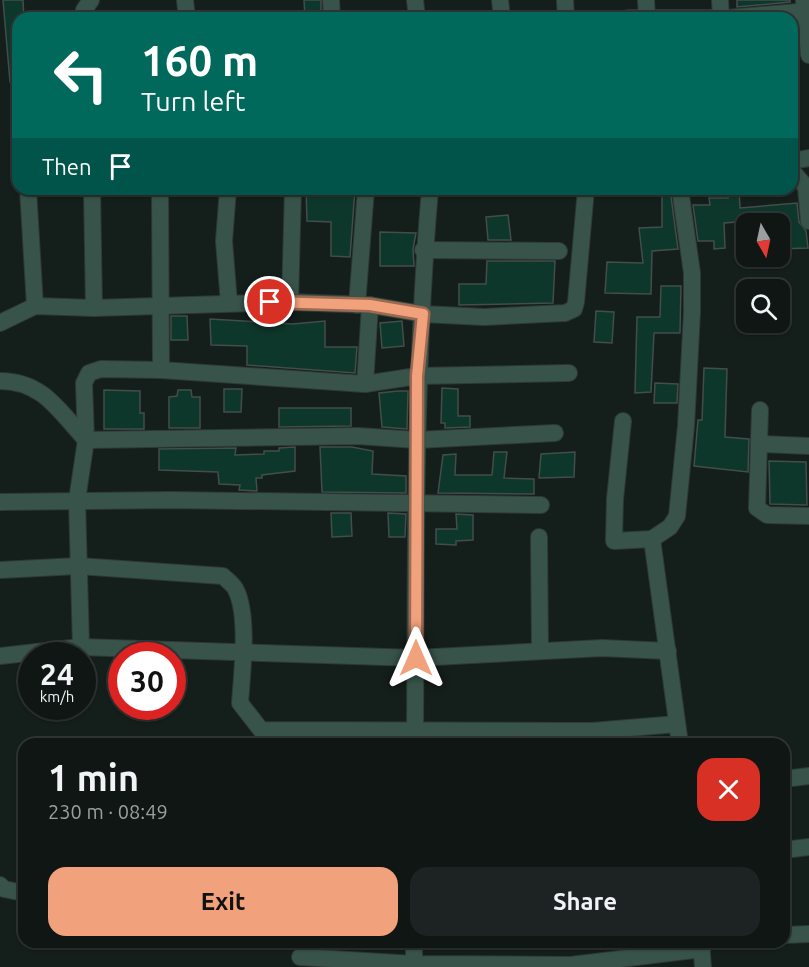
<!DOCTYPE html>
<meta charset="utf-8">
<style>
:root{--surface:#0f1614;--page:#1d2322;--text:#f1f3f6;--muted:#9b9fa0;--line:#2f3534;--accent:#f1a17c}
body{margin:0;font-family:Ubuntu,sans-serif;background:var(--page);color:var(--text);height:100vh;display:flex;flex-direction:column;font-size:22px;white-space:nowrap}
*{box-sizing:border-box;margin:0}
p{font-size:20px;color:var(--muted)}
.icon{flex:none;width:33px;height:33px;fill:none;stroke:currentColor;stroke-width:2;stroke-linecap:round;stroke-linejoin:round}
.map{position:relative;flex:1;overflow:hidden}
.panel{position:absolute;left:18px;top:738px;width:772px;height:210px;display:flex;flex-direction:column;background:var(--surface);border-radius:18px;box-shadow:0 2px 4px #0004,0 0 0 2px var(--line)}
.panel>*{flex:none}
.banner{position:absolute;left:12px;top:12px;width:786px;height:183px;border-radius:18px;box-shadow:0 2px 4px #0004,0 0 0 2px var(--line);background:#00695c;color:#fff;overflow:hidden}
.needle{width:39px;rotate:171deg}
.buttons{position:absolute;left:736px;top:213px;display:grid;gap:12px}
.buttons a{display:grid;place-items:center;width:54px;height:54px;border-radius:12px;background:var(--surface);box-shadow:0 2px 4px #0004,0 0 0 2px var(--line);font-size:30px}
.speed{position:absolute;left:18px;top:642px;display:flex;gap:12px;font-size:30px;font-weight:700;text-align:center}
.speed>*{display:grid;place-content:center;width:78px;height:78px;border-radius:50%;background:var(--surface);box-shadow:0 2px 4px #0004,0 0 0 2px var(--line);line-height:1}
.speed small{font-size:15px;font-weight:400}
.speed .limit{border:9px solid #d22;background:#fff;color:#111}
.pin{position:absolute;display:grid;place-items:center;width:51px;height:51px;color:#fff;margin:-26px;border:3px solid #fff;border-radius:50%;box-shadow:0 2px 6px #0007}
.me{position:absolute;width:66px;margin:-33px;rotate:0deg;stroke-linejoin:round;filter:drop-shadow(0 0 4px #0008)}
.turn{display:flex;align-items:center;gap:21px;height:126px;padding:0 30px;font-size:27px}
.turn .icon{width:78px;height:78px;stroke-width:2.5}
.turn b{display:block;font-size:42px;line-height:51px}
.then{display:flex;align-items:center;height:57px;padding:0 30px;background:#0003;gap:12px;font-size:22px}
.round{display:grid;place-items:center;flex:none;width:63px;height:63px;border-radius:18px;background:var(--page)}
.head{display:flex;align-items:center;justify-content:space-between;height:102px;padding:0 30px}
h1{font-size:36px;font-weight:700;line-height:45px}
.button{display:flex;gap:12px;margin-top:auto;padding:12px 30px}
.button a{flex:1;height:69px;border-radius:18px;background:var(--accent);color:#111;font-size:24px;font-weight:700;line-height:69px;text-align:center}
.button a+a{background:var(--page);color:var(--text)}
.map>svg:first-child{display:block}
</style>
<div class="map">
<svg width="809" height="967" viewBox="0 0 809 967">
<rect width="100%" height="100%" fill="#141e1a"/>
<!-- building -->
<g fill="#0e372b" stroke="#434d49" stroke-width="1.5">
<path d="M3,0h20l1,18h-6v63l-8,1z"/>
<path d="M304,0h17v18h-16z"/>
<path d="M737,0h53v2l-53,5z"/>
<path d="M306,189h49l-5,68 -19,-1v-34l-24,-1z"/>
<path d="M662,189h8l8,60 -26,2 -1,43 -46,-1 2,-31 36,1 -4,-35 23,-1z"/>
<path d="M727,189h12l1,19 57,-5 2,19 7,9 2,17 -28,1 -2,-30 -54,4 1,25 -11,1v-8h-16l-5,-36h17l-1,-7h19z"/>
<path d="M508,215l3,25h-23l-2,-23z"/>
<path d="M380,232l36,1 -3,16 1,17h-34z"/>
<path d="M487,261h68l-2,42 -94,2v-21h27z"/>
<path d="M661,286h20l-1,47h-26l-3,59 -16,1 2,-76h23z"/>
<path d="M596,311l18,1 -2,31 -18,-1z"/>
<path d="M171,316h16l1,24h-17z"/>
<path d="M210,319l83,5 32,-3v26h32l-2,26 -108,-8v-19l-36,-1z"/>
<path d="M402,321l2,25 -22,2 -2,-25z"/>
<path d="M704,368l23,1 -2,68 24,2 -1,33 -54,-6 4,-46h4z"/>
<path d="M655,383l23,1 -1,19h-23z"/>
<path d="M442,388l16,1v27h12v11l-25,1v-5h-4z"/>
<path d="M224,389h18l-1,23h-17z"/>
<path d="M104,390l36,1v22h4v16h-40z"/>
<path d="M178,390h13l1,7h8v31h-31v-31l8,-1z"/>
<path d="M398,391h10l-1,38 -25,-2 -3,-34z"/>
<path d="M279,408h72v18l-72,1z"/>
<path d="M295,447v24l-33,4v3h-6l1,13 -18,-1 1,-5 -21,-1 -1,-12 -59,-2v-21l77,-1 -1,7 29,-1v-3h15v-3z"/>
<path d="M320,447h32l21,4 -1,23 34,2v17l-84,-1z"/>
<path d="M494,452h13l-3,26 30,1v15l-96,-1 5,-38 13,-1 -1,21h37z"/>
<path d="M575,452l-1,25 -35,1 2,-24z"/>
<path d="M769,461l37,1 1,43 -37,-1z"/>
<path d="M331,513h20l1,23 -20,1z"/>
<path d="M388,513l18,1 -1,23h-16z"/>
<path d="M456,514l17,1v25l-17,1v4l-20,-1v-15h21z"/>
</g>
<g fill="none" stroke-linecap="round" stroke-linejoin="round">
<!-- minor casing -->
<g stroke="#2f3935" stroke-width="18">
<g id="minor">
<path d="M185,0l2,18"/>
<path d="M331,0l1,18"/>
<path d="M415,0l2,18"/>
<path d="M500,0l2,18"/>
<path d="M565,0l1,18"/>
<path d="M646,0l1,18"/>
<path d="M720,0l1,18"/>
<path d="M804,1l5,54"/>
<path d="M84,18v-8l7,-10"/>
<path d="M628,18h100l81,-7"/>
<path d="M792,161l17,-3"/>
<path d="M792,171l14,16 3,34"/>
<path d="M28,189l7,117"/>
<path d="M92,189l2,119"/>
<path d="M160,189l1,181"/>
<path d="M228,189l-4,52 5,62"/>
<path d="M423,250l136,1"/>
<path d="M290,302l3,-113"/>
<path d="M357,305l9,-116"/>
<path d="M0,323l35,-17 59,2 196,-6 80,3 53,9 61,3 81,-4 9,-4 2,-7 10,-113"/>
<path d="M0,381c43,0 59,30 86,59l272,-4 59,4 138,-7"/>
<path d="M365,384l5,-79"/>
<path d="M760,410l-3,98 10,7 42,1"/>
<path d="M623,421l-8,78 -1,42 38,-2 28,205"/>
<path d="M761,444l48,2"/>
<path d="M0,502l171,-2 370,5"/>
<path d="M539,537l1,114"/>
<path d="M652,539l18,-12 7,-11 9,-90 6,-114v-39l-12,-84"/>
<path d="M0,570l78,-4 145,10c4,4 11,9 13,14 13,26 6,84 4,113l21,27 331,1 85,-7"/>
<path d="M81,647l-4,-147 9,-60 -2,-57 5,-10 12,-4 60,1 204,14 52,-8 152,-3"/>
<path d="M0,656l81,-9 335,11 186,-10 66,3"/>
<path d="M415,744c1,-185 -1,-370 15,-555"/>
<path d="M784,779l25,-3"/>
<path d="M784,850l25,-3"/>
<path d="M0,885l4,4 20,4"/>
<path d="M784,935l25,-1"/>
<path d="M701,942l2,25"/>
<path d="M300,957l114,7 157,1 131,-16"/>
<path d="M414,967v-25"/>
</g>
</g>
<!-- minor -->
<use href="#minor" stroke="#38544a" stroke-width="16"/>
</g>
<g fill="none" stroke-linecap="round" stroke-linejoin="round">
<!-- route casing -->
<g stroke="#9d6951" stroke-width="15">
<path id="route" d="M270,302l100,3 53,9 -6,62 -1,282"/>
</g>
<!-- route -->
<use href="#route" stroke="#f1a17c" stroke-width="10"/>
</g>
</svg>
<div class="buttons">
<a><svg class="needle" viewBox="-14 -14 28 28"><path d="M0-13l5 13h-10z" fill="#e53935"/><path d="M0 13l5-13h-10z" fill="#9b9fa0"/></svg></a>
<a><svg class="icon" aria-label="search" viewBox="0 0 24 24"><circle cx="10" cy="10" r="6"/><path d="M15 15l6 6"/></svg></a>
</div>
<div class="speed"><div>24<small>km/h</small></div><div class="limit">30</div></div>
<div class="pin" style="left:270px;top:302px;background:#d93025"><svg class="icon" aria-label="arrive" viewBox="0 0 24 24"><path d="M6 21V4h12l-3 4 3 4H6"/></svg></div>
<svg class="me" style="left:416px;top:658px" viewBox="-20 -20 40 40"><path d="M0-17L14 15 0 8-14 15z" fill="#f1a17c" stroke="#fff" stroke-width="4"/></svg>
<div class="banner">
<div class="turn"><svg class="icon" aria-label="left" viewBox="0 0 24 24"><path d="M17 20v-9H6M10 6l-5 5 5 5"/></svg><div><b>160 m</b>Turn left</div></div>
<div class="then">Then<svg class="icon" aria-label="arrive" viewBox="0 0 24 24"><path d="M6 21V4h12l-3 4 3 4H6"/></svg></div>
</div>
<section class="panel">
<div class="head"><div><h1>1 min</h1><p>230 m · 08:49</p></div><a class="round" style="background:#d93025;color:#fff"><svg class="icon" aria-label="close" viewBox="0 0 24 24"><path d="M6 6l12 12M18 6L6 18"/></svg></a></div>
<div class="button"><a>Exit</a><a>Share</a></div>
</section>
</div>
